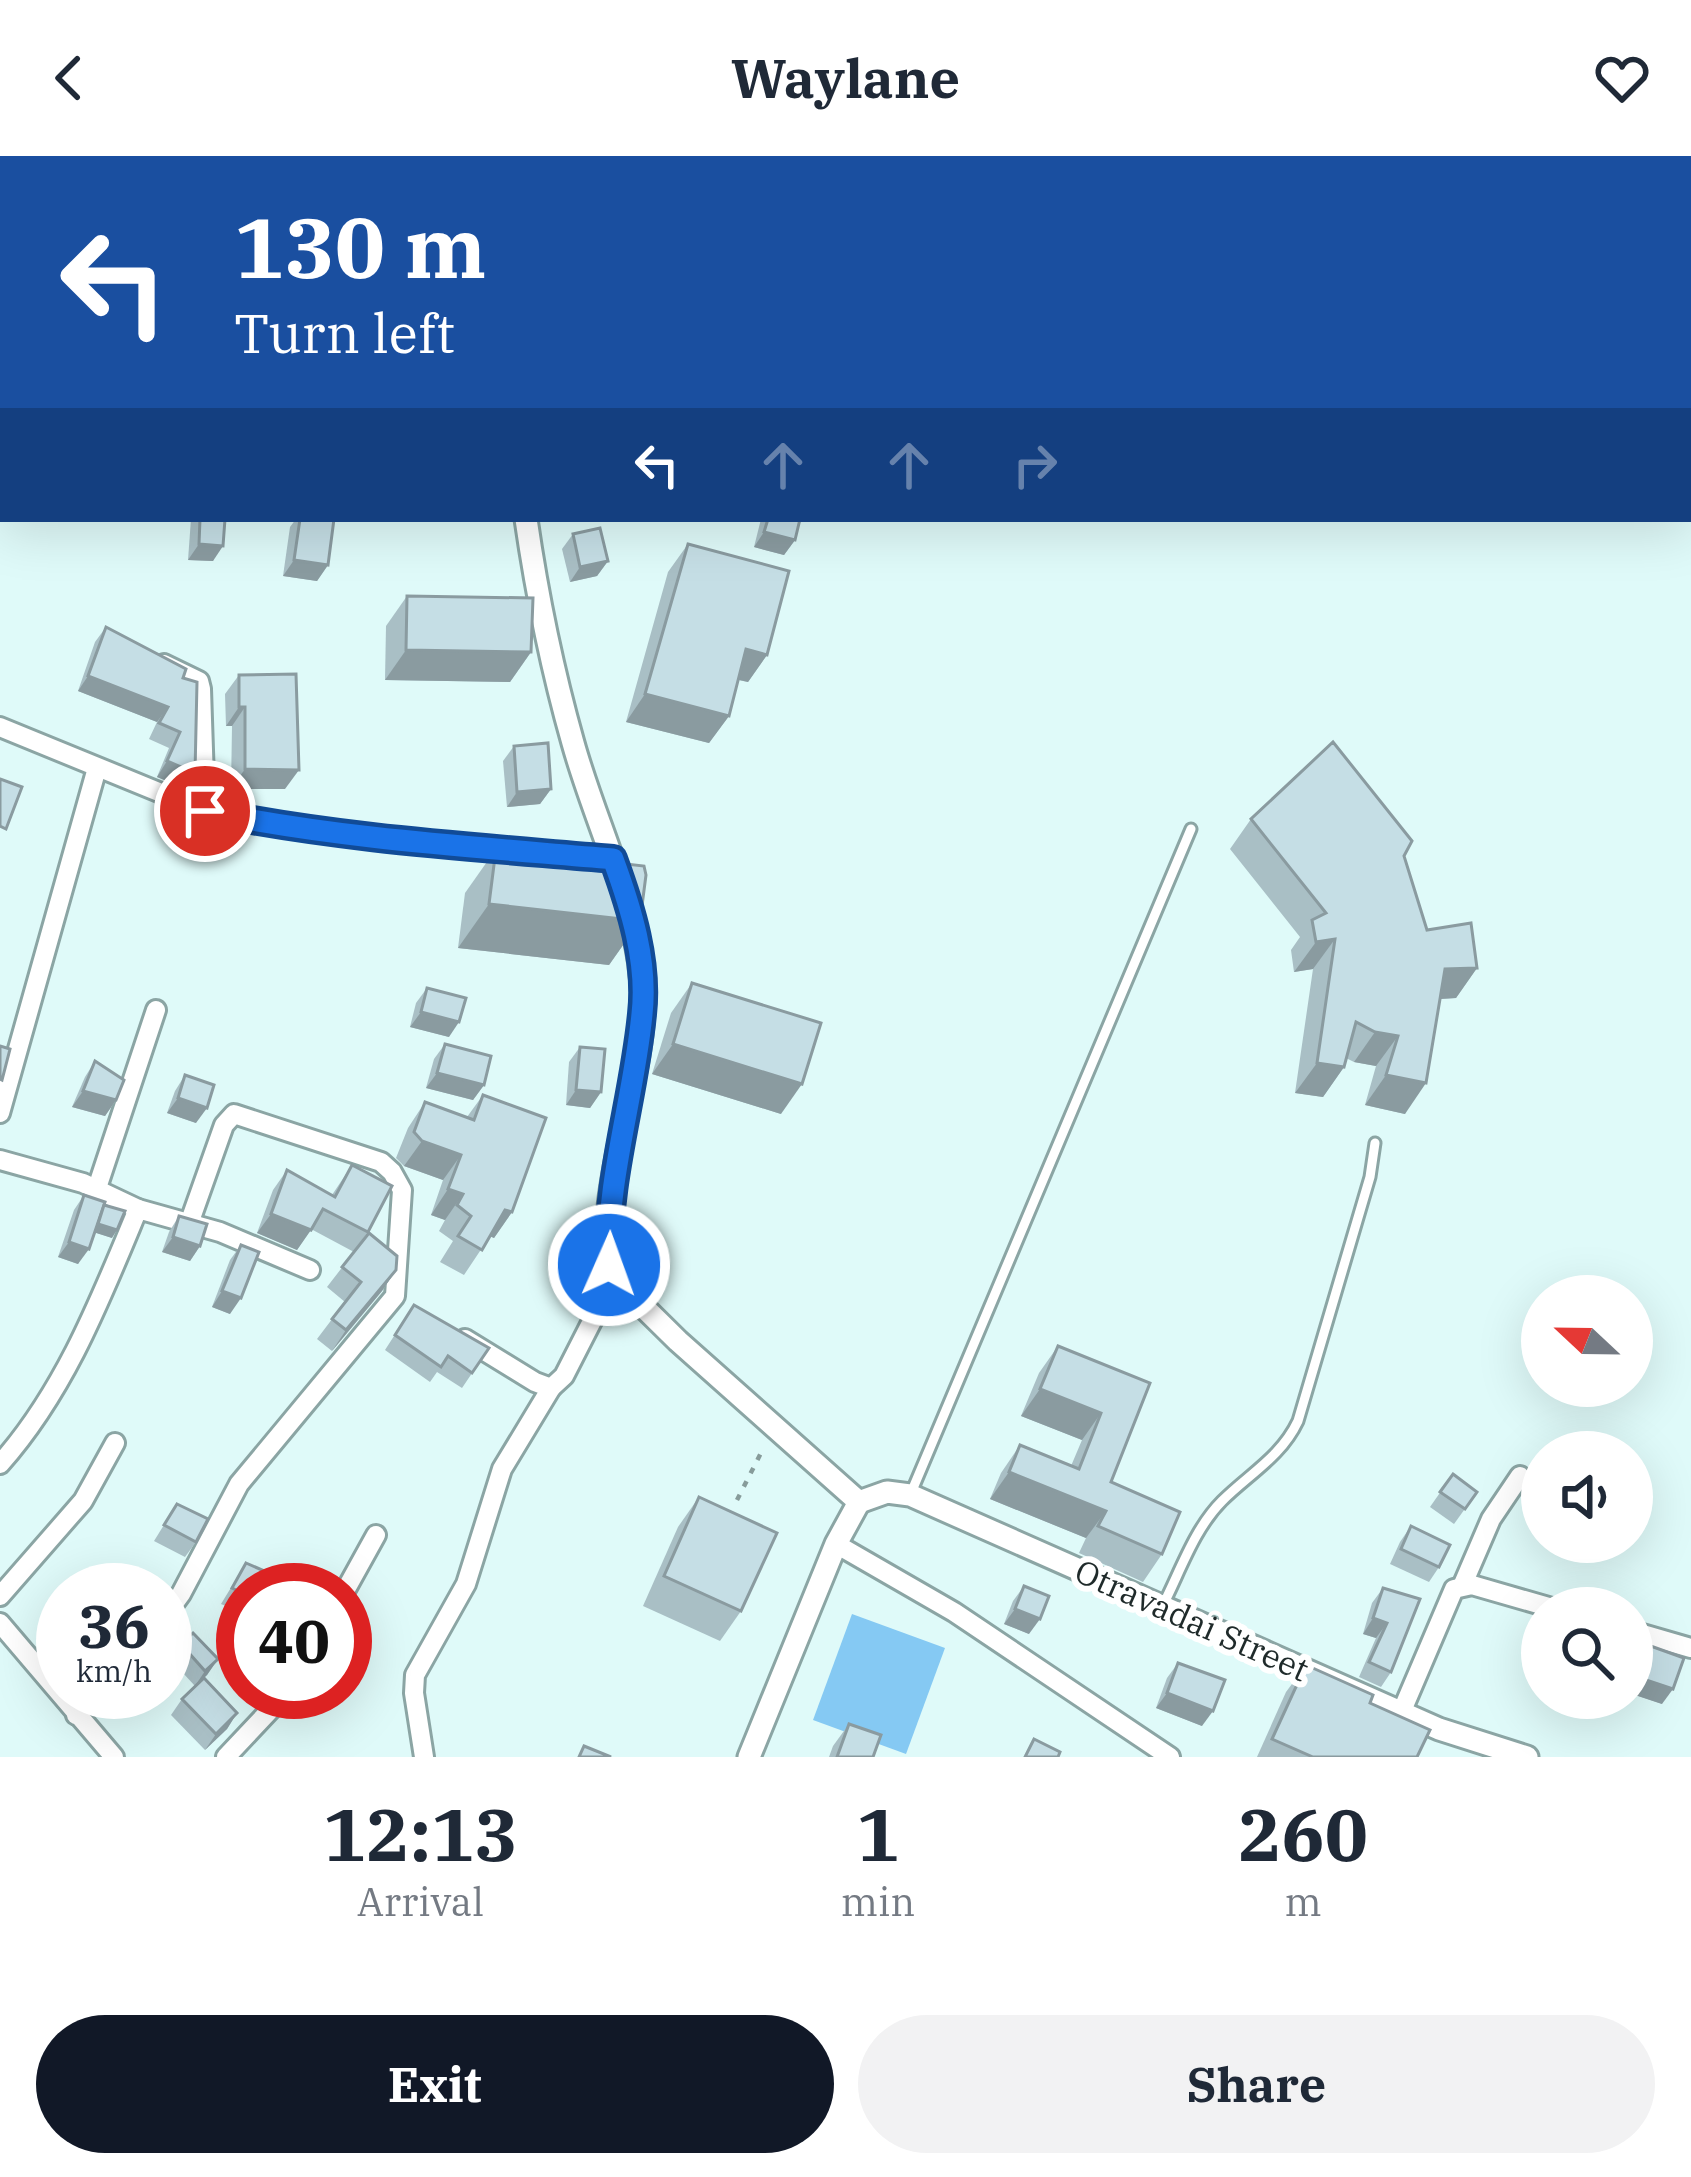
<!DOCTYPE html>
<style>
:root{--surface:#fff;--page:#f2f2f3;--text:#1f2937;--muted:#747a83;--accent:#111827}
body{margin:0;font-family:"IBM Plex Serif",serif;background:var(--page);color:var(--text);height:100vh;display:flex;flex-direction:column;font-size:45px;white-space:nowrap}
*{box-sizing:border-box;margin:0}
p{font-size:39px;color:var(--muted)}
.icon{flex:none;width:66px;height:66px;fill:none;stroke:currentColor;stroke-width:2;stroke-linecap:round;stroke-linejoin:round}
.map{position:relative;height:1601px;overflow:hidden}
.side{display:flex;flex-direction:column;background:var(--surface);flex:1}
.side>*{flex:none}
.guide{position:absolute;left:0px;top:0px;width:1692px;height:366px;box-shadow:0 12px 48px #0002;background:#1a4fa0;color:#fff;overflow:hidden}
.needle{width:78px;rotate:292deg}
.buttons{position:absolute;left:1521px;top:1119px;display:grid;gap:24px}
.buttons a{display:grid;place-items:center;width:132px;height:132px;border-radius:50%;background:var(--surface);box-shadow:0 12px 48px #0002;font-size:60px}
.speed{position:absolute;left:36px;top:1407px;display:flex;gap:24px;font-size:60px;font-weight:700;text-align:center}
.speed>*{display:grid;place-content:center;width:156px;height:156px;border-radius:50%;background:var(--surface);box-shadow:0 12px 48px #0002;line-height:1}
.speed small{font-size:30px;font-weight:400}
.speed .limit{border:18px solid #d22;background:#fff;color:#111}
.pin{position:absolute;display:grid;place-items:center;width:102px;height:102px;color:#fff;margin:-51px;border:6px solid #fff;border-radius:50%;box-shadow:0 3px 12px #0007}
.me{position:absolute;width:132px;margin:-66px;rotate:2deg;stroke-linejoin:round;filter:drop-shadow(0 0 9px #0008)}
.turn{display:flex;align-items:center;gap:42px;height:252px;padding:0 36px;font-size:54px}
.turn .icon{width:156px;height:156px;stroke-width:2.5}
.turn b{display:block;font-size:84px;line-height:102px}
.lanes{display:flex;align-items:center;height:114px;padding:0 36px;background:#0003;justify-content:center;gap:60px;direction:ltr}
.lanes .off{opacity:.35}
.eta{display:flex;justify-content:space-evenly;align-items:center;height:204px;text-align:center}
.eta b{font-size:72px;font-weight:800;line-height:84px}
.cta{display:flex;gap:24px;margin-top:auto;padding:24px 36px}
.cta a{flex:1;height:138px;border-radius:72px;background:var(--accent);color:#fff;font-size:48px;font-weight:800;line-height:138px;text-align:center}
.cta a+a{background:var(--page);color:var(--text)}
header{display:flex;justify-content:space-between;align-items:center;height:156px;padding:0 36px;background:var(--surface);font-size:54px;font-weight:800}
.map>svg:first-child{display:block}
</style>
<header><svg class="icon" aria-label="back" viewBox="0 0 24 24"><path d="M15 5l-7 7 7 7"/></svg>Waylane<svg class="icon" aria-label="heart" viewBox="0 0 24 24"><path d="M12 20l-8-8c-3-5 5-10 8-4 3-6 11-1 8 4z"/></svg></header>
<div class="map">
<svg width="1691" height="1601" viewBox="0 0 1691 1601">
<rect width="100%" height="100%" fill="#dffaf9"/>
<!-- water -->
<path fill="#85c9f3" d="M852,1458l93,34 -39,106 -93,-34z"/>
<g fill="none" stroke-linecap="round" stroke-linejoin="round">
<!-- service casing -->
<g stroke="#8ba5a4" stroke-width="15">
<g id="service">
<path d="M911,1337l280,-664"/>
<path d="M1162,1451c18,-35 32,-78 60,-106 27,-27 59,-44 76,-80l72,-244 5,-34"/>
</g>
</g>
<!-- minor casing -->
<g stroke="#8ba5a4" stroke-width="24">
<g id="minor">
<path d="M834,0l18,3"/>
<path d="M949,3l1,-3"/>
<path d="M0,9v18"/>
<path d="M164,508l35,17 2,8 4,122"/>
<path d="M0,571l205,84 54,11 189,23 165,14"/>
<path d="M0,957l97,-345"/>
<path d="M0,1004l83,23 55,26"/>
<path d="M97,1032l59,-178"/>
<path d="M465,1183l70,43 16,6 13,-12 50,-98"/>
<path d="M0,1308c65,-73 101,-166 138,-255l82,23 90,38"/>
<path d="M836,1388l118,68 216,145"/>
<path d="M1463,1428l28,-65 29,-43"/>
<path d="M345,1435l31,-56"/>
<path d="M0,1440l83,-95 32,-58"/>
<path d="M165,1460l16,-22 58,-110 156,-188 7,-106 -10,-18 -11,-10 -147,-48 -10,11 -34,96"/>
<path d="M0,1467l114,134"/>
<path d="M1632,1475l59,17"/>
<path d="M1401,1557l53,-124 18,-4 80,23"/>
<path d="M76,1559l21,-23"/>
<path d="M226,1601l61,-65"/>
<path d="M424,1601l-10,-64 1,-18 51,-91 36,-115 49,-81"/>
</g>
</g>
<!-- tertiary casing -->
<g stroke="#8ba5a4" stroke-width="27">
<g id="tertiary">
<path d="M420,0l1,3"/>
<path d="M526,363c11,76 26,150 47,224 25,90 69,167 70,264 0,74 -54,205 -29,271l64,63 181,161 -23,42 -87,213"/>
<path d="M859,1346l28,-10 23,3 529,234 88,28"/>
</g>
</g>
<!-- path -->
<path stroke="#879b9a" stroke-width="4.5" stroke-dasharray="6 9" stroke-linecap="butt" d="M737,1344l27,-53"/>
<!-- service -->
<use href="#service" stroke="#fff" stroke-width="9"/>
<!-- minor -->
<use href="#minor" stroke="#fff" stroke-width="18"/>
<!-- tertiary -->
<use href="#tertiary" stroke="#fff" stroke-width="21"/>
</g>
<!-- wall -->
<g fill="#a9bfc5">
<path d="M467,0h146v3h-148z"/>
<path d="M3,233v24l-3,-2v-15z"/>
<path d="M191,363h34l-12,42 -25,-1z"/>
<path d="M296,363h38l-6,46 -11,16 -34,-5 7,-49z"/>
<path d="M761,363h39l-5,21 -11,15 -30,-8z"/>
<path d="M573,378l35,27 -11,15 -27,6 -8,-33z"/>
<path d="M688,388l79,111 -19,27 -10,-2 -9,36 -20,27 -83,-21 42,-150z"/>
<path d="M407,440l124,56 -21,30 -125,-2 1,-54z"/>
<path d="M106,471l77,51 12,95 -11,15 -27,-11 12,-29 -20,-9 8,-17 -79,-31 17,-49z"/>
<path d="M239,519l46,114h-54l1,-63h-6l-1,-32z"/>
<path d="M514,590l37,43 -11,15 -33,3 -4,-46z"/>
<path d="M1251,663l153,37 23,74 50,38 -21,30 -16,1 -35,115 -40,-9 11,-39 -22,-4 -8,-4 -2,9 -21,30 -28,-4 18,-124 -19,3 -3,-22 9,-13 -70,-88z"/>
<path d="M496,693l144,72 -31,44 -151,-17 7,-55z"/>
<path d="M692,827l89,131 -129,-40 19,-61z"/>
<path d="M427,832l22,49 -39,-10 6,-24z"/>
<path d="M445,888l39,41 -11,15 -47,-12 8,-29z"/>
<path d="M580,891l21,45 -11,16 -24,-3 3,-43z"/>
<path d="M95,905l21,39 -11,16 -33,-9 13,-30z"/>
<path d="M185,919l11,48 -29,-10 8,-22z"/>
<path d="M483,939l29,117 -18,26 -4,-2 -26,39 -24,-13 13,-21 -14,-10 6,-11 -14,-5 12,-35 -39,-14 -8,-8 12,-30 17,-26 42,15z"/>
<path d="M352,1009l16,67 -12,16 40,22 -14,21 -50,60 -15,-12 28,-37 -18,-15 27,-35 -43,-23 -14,21 -40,-17 16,-43 14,-20 45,25z"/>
<path d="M84,1039l18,13 10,30 -18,-6 -16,32 -20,-7 16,-47z"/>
<path d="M179,1060l21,30 -10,15 -28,-9 7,-20z"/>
<path d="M241,1089l-11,69 -18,-7 18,-47z"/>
<path d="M414,1149l75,43 -27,40 -25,-16 -7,10 -45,-32z"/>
<path d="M1058,1190l92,37 -39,99 51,72 -19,28 -64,-29 7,-15 -96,-39 11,-26 19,-28 51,21 11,-26 -61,-24 18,-43z"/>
<path d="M1453,1318l24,18 -23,32 -24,-17z"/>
<path d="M699,1341l42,114 -21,30 -77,-35 35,-79z"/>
<path d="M177,1348l19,38 -11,15 -31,-16z"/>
<path d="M1411,1370l28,41 -10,15 -39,-18 10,-22z"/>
<path d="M246,1407l-3,27v23l-22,-9z"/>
<path d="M1024,1430l5,48 -25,-10 9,-23z"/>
<path d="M1383,1432l8,84 -10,15 -22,-10 17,-39 -13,-4 9,-31z"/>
<path d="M181,1488l37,15 -11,16 -12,11 -25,-27z"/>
<path d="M1645,1488l17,60 -30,-10v-29z"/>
<path d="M1178,1507l24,63 -46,-18 11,-30z"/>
<path d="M1306,1509l64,38 47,54h-160l29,-65z"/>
<path d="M182,1543l55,14 -10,16 -22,21 -34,-35z"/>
<path d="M849,1568l24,33h-44l4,-11z"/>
</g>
<!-- shaded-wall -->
<g fill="#8a9ba0">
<path d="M764,376l31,8 -11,15 -30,-8z"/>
<path d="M199,388l24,2 -10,15 -25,-1z"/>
<path d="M294,404l34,5 -11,16 -34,-5z"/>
<path d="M608,405l-11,15 -27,6 10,-15z"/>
<path d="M746,493l21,6 -19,27 -21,-5z"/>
<path d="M406,494l125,2 -21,30 -125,-2z"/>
<path d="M88,520l80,31 -11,15 -79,-31z"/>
<path d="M645,538l84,22 -20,27 -83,-21z"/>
<path d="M239,551h6l-13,19h-6z"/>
<path d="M167,605l28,12 -11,15 -27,-11z"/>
<path d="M245,613l54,1 -14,19h-54z"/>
<path d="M551,633l-11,15 -33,3 10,-15z"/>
<path d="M489,748l151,17 -31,44 -151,-17z"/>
<path d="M1335,783l-22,30 -19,3 22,-30z"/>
<path d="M1477,812l-21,30 -32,2 21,-31z"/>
<path d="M421,856l38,10 -10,15 -39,-10z"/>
<path d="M1375,876l23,4 -22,30 -22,-4z"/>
<path d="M673,888l129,40 -21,30 -129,-40z"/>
<path d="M1317,907l27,4 -21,30 -28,-4z"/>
<path d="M437,917l47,12 -11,15 -47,-12z"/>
<path d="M1386,919l40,8 -21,31 -40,-9z"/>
<path d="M576,934l25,2 -11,16 -24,-3z"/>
<path d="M83,935l33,9 -11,16 -33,-9z"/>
<path d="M178,942l29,10 -11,15 -29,-10z"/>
<path d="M422,985l39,14 -18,25 -39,-14z"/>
<path d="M448,1033l15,5 -18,26 -14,-5z"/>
<path d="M505,1054l7,2 -18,26 -7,-3z"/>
<path d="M271,1058l40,16 -14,20 -40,-17z"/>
<path d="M98,1068l19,6 -5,8 -19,-6z"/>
<path d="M173,1081l27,9 -10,15 -28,-9z"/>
<path d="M69,1086l20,7 -11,15 -20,-7z"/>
<path d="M396,1114l-14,21 -50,60 14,-21z"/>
<path d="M222,1135l19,7 -11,16 -18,-7z"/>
<path d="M1040,1233l61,24 -19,27 -61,-24z"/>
<path d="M1009,1316l97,39 -20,27 -96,-39z"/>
<path d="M1015,1453l25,10 -11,15 -25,-10z"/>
<path d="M1373,1462l14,5 -11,15 -13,-4z"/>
<path d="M218,1503l-11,16 -12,11 10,-15z"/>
<path d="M1634,1520l39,13 -11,15 -30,-10z"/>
<path d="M1167,1537l46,18 -11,15 -46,-18z"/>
<path d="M237,1557l-10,16 -22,21 11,-16z"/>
</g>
<!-- building -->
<g fill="#c5dee5" stroke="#8a9ba0" stroke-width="3">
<rect x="486" y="0" width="127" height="3"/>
<path d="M200,363h25l-2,27 -24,-2z"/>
<path d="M300,363h34l-6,46 -34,-5z"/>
<path d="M768,363h32l-5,21 -31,-8z"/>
<path d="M600,372l8,33 -28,6 -7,-33z"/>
<path d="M688,388l101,27 -22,84 -21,-6 -17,67 -84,-22z"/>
<path d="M407,440l126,2 -2,54 -125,-2z"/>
<path d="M106,471l80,42 -3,9 14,4 -2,91 -28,-12 13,-29 -21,-9 9,-16 -80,-31z"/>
<path d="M296,518l3,96 -54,-1v-62h-6v-32z"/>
<path d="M1333,586l79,99 -8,15 23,74 44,-7 6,45 -32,1 -19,114 -40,-8 12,-39 -23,-4 -19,-10 -12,45 -27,-4 18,-124 -19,3 -4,-22 14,-7 -75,-94z"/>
<path d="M548,587l3,46 -34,3 -3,-46z"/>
<path d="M0,623l22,8 -16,42 -6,-3z"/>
<path d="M496,693l148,17 2,9 -6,46 -151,-17z"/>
<path d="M692,827l129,40 -19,61 -129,-40z"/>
<path d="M427,832l39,10 -7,24 -38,-10z"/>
<path d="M445,888l46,12 -7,29 -47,-12z"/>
<path d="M0,890l10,3 -8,31 -2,-1z"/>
<path d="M580,891l25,2 -4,43 -25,-2z"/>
<path d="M95,905l29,19 -8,20 -33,-9z"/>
<path d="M185,919l29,10 -7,23 -29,-10z"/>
<path d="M483,939l63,23 -34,94 -7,-2 -23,40 -24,-14 13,-20 -14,-11 6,-11 -15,-5 13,-34 -39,-14 -8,-9 11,-30 49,18z"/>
<path d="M352,1009l40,21 -24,46 -45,-23 -12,21 -40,-16 16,-44 48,27z"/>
<path d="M84,1039l21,7 -16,47 -20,-7z"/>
<path d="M104,1049l21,6 -8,19 -19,-6z"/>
<path d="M179,1060l28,8 -7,22 -27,-9z"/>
<path d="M369,1077l28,23 -1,14 -50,60 -14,-11 29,-37 -19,-15z"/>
<path d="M241,1089l18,7 -18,46 -19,-7z"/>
<path d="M414,1149l75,43 -17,25 -24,-17 -7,11 -46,-32z"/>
<path d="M1058,1190l92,37 -39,99 69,30 -18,42 -64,-28 8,-15 -97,-39 11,-27 59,24 22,-56 -61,-24z"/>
<path d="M1585,1285l20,10 -1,1h-25z"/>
<path d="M1453,1318l24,18 -12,17 -25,-17z"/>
<path d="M699,1341l78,36 -36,78 -77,-35z"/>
<path d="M177,1348l31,15 -12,23 -32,-17z"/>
<path d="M1411,1370l39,19 -11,22 -38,-18z"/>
<path d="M246,1407l32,14 -7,13h-28v3l-11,-5z"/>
<path d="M1024,1430l25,10 -9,23 -25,-10z"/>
<path d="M1383,1432l37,11 -29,73 -22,-10 18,-39 -14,-5z"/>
<path d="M1573,1445l19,7h-30z"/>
<path d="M193,1477l25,26 -13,12 -24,-27z"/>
<path d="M1645,1488l39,14 -11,31 -39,-13z"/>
<path d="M1178,1507l47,17 -12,31 -46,-18z"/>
<path d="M1306,1509l67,30 -3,8 60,27 -13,27h-104l-41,-18z"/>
<path d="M204,1522l33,35 -21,21 -34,-35z"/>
<path d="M849,1568l32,11 -8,22h-36z"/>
<path d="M1034,1583l26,13 -2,5h-33z"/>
<path d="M584,1590l27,11h-32z"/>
</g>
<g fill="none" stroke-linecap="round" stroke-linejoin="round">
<!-- route casing -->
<g stroke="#114b97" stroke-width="30">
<path id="route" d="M205,655c134,28 272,36 408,48 18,49 35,103 29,155 -8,84 -36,166 -33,251"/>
</g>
<!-- route -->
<use href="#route" stroke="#1a73e8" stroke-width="21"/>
</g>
<g text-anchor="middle" stroke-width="12" stroke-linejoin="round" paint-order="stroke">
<!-- street labels -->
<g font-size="33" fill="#1f2a2a" stroke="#fff">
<text transform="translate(1192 1464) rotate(24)" y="12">Otravadai Street</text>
</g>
</g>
</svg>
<div class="buttons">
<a><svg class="needle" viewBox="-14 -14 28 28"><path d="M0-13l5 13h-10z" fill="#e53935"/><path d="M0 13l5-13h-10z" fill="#747a83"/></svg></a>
<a><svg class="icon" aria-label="sound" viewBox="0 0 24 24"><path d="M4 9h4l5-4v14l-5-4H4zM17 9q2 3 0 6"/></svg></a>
<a><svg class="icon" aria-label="search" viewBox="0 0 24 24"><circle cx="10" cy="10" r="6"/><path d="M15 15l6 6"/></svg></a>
</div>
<div class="speed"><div>36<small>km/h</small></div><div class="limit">40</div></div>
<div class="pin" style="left:205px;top:655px;background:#d93025"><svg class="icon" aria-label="arrive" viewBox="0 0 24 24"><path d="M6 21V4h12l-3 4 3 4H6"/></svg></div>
<svg class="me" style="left:609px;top:1109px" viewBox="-20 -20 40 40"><circle r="17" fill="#1a73e8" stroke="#fff" stroke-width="3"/><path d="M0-11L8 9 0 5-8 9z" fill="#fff"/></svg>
<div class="guide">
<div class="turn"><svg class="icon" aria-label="left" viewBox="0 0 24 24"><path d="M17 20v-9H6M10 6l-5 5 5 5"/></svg><div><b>130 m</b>Turn left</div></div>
<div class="lanes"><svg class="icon" aria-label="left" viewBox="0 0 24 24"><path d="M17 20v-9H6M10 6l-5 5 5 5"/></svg><svg class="icon off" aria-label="ahead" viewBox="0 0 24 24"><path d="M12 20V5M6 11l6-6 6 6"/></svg><svg class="icon off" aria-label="ahead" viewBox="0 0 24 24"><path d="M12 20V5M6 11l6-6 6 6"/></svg><svg class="icon off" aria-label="right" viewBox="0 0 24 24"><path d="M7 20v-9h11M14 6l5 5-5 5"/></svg></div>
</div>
</div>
<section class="side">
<div class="eta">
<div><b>12:13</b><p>Arrival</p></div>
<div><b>1</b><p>min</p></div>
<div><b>260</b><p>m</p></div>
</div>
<div class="cta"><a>Exit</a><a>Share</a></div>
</section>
